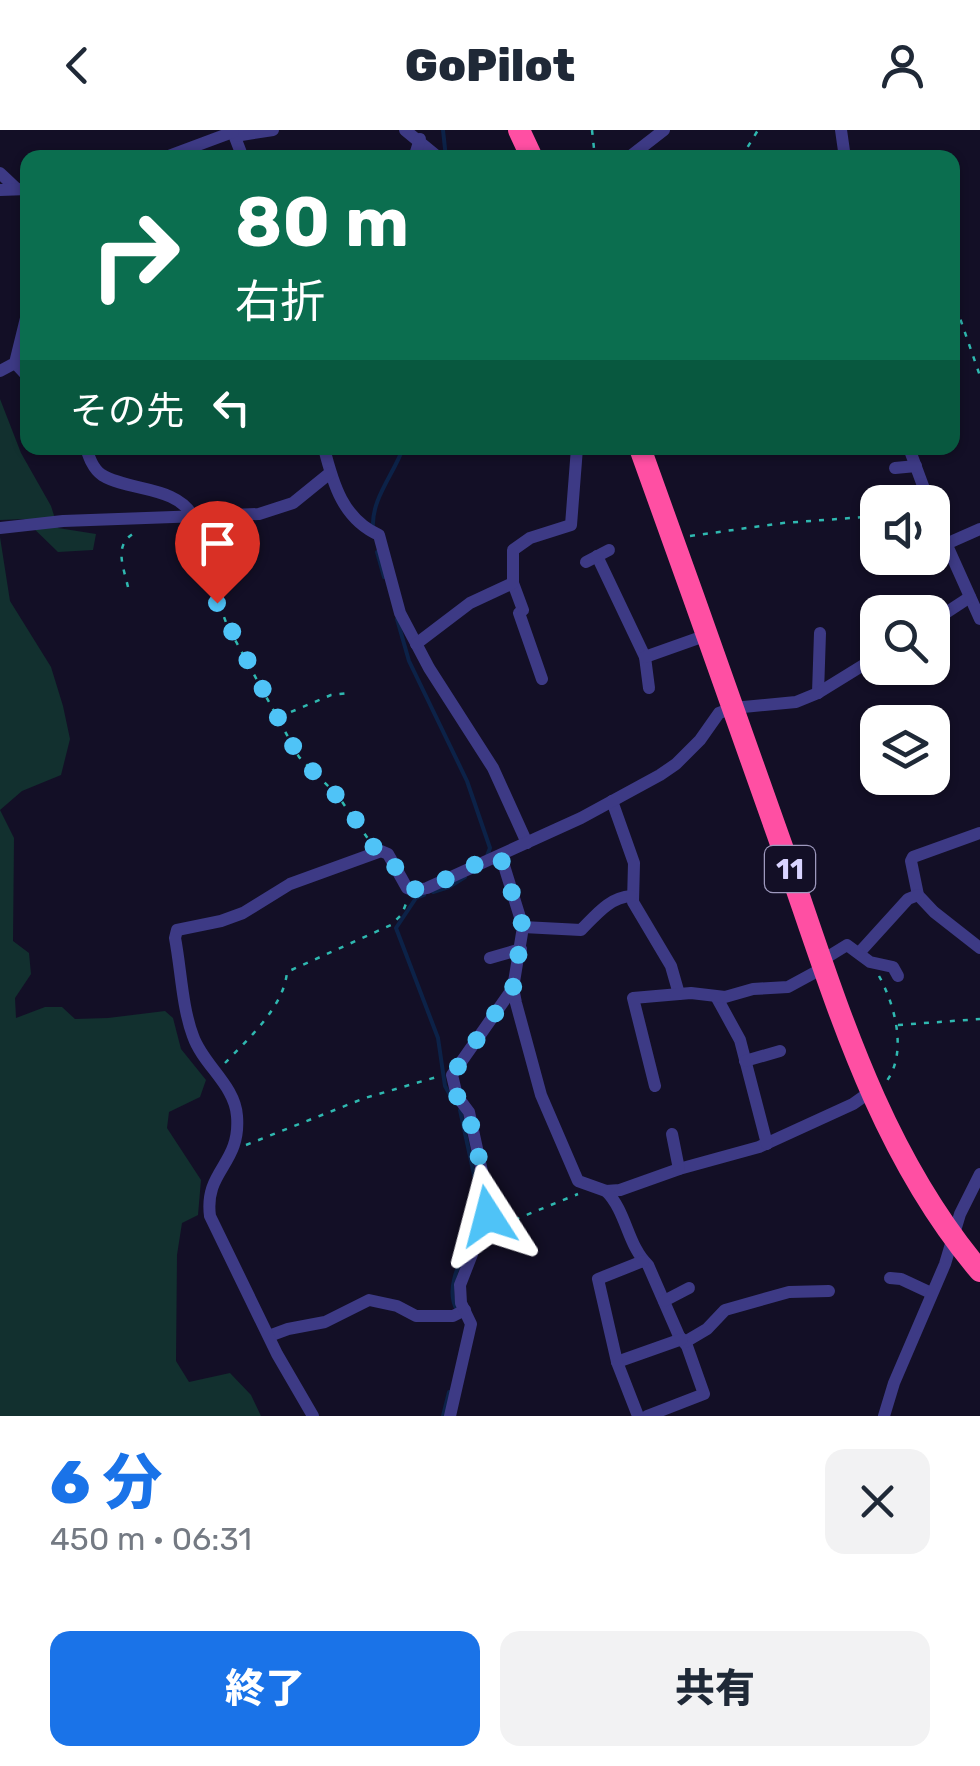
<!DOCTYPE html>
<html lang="ja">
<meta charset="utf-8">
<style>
:root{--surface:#fff;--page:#f2f2f3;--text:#1f2937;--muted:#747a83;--accent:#1a73e8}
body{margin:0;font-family:Rubik,"Noto Sans JP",sans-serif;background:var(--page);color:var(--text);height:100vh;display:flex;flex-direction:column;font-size:38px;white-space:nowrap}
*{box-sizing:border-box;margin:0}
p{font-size:32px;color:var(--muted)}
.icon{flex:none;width:55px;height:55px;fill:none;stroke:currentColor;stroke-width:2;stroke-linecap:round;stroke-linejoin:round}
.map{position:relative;height:1286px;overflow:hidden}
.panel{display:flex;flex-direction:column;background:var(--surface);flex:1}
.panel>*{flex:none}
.banner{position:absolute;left:20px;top:20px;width:940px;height:305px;border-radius:20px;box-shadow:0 2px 8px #0004;background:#0b6e4f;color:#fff;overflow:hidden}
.controls{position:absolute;left:860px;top:355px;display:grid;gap:20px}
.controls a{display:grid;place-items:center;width:90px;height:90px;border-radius:20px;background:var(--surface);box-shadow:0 2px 8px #0004;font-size:50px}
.pin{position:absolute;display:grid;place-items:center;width:85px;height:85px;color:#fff;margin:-102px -42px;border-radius:50% 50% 50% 0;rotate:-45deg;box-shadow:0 0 10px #0007}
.pin .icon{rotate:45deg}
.me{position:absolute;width:110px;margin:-55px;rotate:351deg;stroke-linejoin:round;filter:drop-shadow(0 0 8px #0008)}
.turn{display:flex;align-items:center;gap:35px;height:210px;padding:0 50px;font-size:45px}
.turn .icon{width:130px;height:130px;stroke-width:2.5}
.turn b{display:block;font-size:70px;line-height:85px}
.then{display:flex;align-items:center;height:95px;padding:0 50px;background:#0003;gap:20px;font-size:38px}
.round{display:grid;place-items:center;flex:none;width:105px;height:105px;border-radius:20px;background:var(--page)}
.summary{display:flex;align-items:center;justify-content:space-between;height:170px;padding:0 50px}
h1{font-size:60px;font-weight:800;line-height:75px;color:var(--accent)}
.primary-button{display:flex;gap:20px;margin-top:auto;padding:20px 50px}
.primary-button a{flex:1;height:115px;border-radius:20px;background:var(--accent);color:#fff;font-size:40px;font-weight:800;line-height:115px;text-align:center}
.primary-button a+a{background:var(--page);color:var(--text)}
header{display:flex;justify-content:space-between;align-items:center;height:130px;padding:0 50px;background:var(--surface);font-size:45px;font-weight:800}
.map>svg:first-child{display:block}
</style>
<header><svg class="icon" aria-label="back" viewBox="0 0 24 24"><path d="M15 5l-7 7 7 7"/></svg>GoPilot<svg class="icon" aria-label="person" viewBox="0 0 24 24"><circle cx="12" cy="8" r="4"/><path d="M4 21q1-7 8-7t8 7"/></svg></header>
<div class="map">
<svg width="980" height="1286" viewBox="0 0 980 1286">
<rect width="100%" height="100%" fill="#130f26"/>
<!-- green -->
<g fill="#12302f">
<path d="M0,269l21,54 30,53 7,22 38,6 -3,16 -35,2 -34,-33 -24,1z"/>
<path d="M0,407l10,64 41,66 12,39 7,33 -9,36 -39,16 -22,19 14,28 -1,103 16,12 2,21 -16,24 1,20 29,-11h17l13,12 33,-1 57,-7 8,7 8,31 25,31 -6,17 -31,15 -2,16 34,52 -3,35 -16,8 -5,32 -1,106 13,21 41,-9 21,22 10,21h-261z"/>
</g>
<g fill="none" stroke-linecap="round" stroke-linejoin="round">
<!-- stream -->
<g stroke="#0c2248" stroke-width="4">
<path d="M443,0l3,28"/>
<path d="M373,398c-2,-29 21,-54 30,-80"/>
<path d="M377,422l7,25"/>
<path d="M397,489l12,42 58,120 23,67 -3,8"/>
<path d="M433,762l16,-5 16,-10"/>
<path d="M424,765l-8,3 -20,30 42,110 7,48 9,16"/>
<path d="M460,980l22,102"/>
<path d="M457,1180c-14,-24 8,-57 18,-80"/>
<path d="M443,1286l6,-24"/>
</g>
<!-- path -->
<g stroke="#2fb8b0" stroke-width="2.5" stroke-dasharray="5 8" stroke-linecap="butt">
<path d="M592,0l3,28"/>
<path d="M741,28l17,-28"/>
<path d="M952,165l28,81"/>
<path d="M192,402l35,93 72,132 39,39 33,47"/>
<path d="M690,406l93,-13 95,-7"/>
<path d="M128,457c-5,-22 -15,-43 8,-55"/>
<path d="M279,587l52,-22 17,-2"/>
<path d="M879,846c16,29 29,77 7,106"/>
<path d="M898,895l82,-6"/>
<path d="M225,933c23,-24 59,-56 62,-91l104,-47 11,-11 5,-13"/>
<path d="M246,1015l119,-47 75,-22"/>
<path d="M504,1083l10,7 64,-26"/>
</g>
<!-- street -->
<g stroke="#3d3a85" stroke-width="12">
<path d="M405,0l34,28"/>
<path d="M841,0l4,28"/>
<path d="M233,2l10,26"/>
<path d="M235,6l38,-6"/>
<path d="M163,28l70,-26"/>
<path d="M414,28l6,-19"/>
<path d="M628,28l36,-28"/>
<path d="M0,43l17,16"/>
<path d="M0,60l28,-1"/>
<path d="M15,233l13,14"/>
<path d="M0,241l15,-8 13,-53"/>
<path d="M86,318c3,9 7,21 16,27 28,17 75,10 92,43"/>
<path d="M324,318c9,36 19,71 55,87l21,78 29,55 64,100 34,75"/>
<path d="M909,318l20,54"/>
<path d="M895,338l21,-2"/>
<path d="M932,382l48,107"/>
<path d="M0,398l63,-7 196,-7 34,-11 37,-30"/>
<path d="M946,414l34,-15"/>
<path d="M597,426l48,101 4,31"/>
<path d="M586,432l23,-12"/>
<path d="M513,453l10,27 -4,3 23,66"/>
<path d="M932,492l38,-25"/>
<path d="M416,514l54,-41 43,-20v-33l17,-12 41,-13 6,-77"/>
<path d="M645,527l62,-22"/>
<path d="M818,563l2,-60"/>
<path d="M612,671l22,62 -1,39 38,64 8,28"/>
<path d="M980,703l-67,24 -2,4 7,34 16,17 46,36"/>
<path d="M501,726l22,71 -10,61 3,15 25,92 37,86 28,10 14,-1 59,-21 80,-22 94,-43 17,-12"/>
<path d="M523,797l58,3c15,-15 29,-33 50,-34"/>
<path d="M859,823l49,-54 10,-4"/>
<path d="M490,828l31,-9"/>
<path d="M821,831l26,-16 23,17 23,5 5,9"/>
<path d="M717,868l23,42 27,104"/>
<path d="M745,931l35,-10"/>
<path d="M655,956l-22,-88 58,-5 34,4 28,-8 35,-2 35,-19"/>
<path d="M672,1004l7,35"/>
<path d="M606,1061c21,21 21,54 42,74l31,71 8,10 17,48 -57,22"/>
<path d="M890,1148l11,1 30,14"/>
<path d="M664,1171l25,-13"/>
<path d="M269,1206l19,-7 37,-7 44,-22 28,6 19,10h37l12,-6"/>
<path d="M685,1212l22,-13 18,-19 64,-18 40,-1"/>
<path d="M617,1232l65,-23"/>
<path d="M313,1286l-36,-62 -67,-138c-6,-46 31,-51 27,-100 -2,-31 -34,-51 -44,-80 -11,-29 -12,-67 -18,-98l2,-8 44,-9 22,-8 47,-29 91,-33 7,3 19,34 7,3 13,-3 154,-70 79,-43 16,-11 24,-24 19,-27 14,-5 63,-6 22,-9 60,-37"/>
<path d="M450,1286l21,-92 -10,-21 -1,-18 30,-77 -21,-96 -12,-16 -5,-21 61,-87"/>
<path d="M638,1286l-21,-54 -19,-83 45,-18"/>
<path d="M884,1286l10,-33 51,-119 15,-50 20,-40"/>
</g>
<!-- highway -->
<g stroke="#ff4fa3" stroke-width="22">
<path d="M519,0l13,28"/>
<path d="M640,318c47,131 94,261 140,393 53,150 95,306 200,430"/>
</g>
</g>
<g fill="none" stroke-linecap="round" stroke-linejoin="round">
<!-- route -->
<path stroke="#4fc3f7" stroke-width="18" stroke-dasharray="0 32.4" d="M217,473l82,154 47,48 31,47 11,2 19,34c23,6 42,-13 62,-21 10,-4 21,-7 31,-11l23,71 -10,61 -61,87 5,21 11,16 21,88 -1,16"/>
</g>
<g text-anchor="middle" stroke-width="8" stroke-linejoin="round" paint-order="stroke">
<!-- shield labels -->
<rect fill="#130f26" stroke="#9e99be" stroke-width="2.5" x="765" y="716" width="50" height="46" rx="8"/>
<g font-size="28" font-weight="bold" fill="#d9d4ff">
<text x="790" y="749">11</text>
</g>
</g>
</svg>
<div class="controls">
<a><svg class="icon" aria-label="sound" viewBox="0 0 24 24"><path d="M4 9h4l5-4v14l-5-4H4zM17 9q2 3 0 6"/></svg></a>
<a><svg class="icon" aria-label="search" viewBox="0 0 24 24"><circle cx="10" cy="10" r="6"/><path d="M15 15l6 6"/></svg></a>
<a><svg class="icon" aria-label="layers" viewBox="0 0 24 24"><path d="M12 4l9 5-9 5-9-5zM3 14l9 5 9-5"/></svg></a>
</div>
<div class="pin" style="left:217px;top:473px;background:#d93025"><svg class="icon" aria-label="arrive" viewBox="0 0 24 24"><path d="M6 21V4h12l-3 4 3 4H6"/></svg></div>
<svg class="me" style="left:488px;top:1086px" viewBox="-20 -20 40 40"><path d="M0-17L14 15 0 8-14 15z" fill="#4fc3f7" stroke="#fff" stroke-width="4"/></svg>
<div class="banner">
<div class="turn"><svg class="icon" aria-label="right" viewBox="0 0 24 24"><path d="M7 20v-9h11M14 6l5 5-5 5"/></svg><div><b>80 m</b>右折</div></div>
<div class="then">その先<svg class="icon" aria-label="left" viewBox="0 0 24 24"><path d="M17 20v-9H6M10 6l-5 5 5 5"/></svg></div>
</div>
</div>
<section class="panel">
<div class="summary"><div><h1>6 分</h1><p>450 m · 06:31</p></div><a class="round"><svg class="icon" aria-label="close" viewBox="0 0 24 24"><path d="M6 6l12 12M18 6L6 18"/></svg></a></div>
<div class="primary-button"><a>終了</a><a>共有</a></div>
</section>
